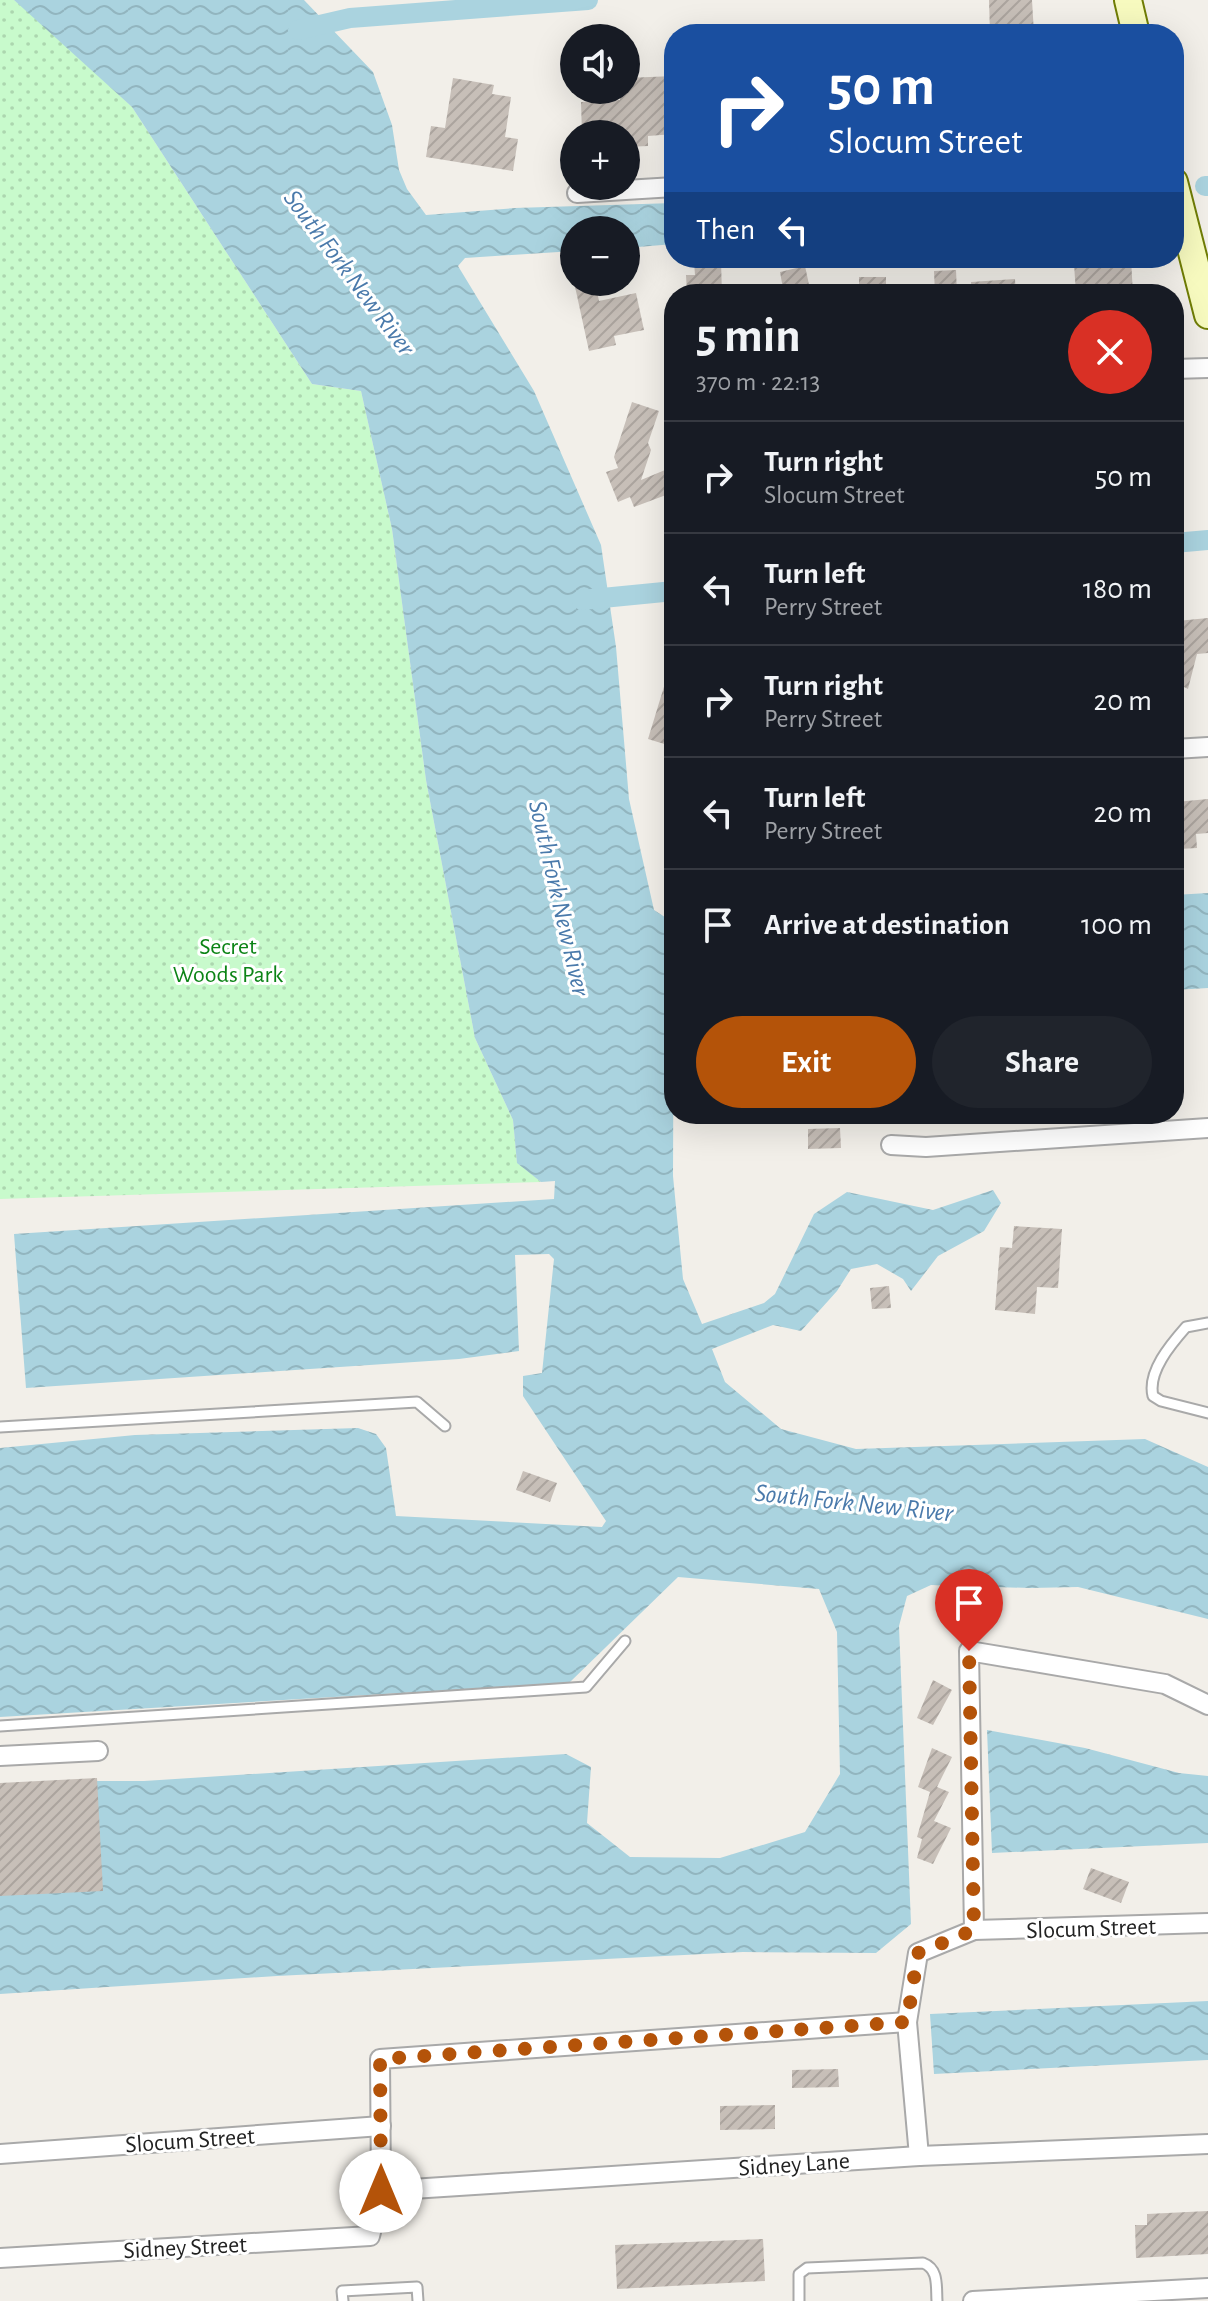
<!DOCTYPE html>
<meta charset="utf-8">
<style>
:root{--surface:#171b24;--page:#20242c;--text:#f1f3f6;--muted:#9ea1a6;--line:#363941;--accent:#b45309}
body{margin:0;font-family:"Alegreya Sans",sans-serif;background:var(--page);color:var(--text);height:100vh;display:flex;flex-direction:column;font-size:30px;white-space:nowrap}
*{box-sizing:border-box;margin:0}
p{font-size:26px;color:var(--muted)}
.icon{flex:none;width:44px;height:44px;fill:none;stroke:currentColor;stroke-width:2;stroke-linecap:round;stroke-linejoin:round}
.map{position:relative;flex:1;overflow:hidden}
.drawer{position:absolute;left:664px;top:284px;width:520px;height:840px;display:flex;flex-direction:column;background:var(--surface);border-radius:32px;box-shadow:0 8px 32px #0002}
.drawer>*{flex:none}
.hud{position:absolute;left:664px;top:24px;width:520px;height:244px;border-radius:32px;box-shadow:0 8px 32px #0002;background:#1a4fa0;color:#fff;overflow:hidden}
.controls{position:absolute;left:560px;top:24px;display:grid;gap:16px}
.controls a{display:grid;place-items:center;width:80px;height:80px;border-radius:50%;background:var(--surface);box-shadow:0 8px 32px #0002;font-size:40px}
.pin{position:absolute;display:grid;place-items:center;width:68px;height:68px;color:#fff;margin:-82px -34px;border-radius:50% 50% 50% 0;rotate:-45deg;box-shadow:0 0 8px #0007}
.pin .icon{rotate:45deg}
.me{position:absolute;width:88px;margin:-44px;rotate:0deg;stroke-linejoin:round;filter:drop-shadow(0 0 6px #0008)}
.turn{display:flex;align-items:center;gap:28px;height:168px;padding:0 32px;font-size:36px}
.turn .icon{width:104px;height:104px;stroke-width:2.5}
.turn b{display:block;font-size:56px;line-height:68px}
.then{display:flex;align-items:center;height:76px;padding:0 32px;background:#0003;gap:16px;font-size:30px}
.round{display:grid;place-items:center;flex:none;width:84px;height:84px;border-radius:42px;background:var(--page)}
.headline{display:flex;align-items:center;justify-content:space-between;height:136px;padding:0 32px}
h1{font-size:48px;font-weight:700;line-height:60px}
.action{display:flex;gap:16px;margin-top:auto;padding:16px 32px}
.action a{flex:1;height:92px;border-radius:48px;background:var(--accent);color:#fff;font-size:32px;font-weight:700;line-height:92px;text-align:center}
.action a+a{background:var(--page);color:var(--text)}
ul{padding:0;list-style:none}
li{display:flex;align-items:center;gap:24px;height:112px;padding:0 32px;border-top:2px solid var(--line)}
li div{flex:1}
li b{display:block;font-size:30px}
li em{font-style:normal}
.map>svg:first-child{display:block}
</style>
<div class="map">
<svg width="1208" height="2301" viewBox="0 0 1208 2301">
<defs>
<pattern id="park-dots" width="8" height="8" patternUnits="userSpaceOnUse" patternTransform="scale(2)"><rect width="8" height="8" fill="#c8facc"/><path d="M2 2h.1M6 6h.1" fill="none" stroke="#acd6af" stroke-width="1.8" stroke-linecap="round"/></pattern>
<pattern id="water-waves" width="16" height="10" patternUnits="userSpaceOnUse" patternTransform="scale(2)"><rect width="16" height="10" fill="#aad3df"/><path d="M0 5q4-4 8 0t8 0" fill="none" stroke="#92b5bf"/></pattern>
<pattern id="building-hatch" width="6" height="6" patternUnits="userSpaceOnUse" patternTransform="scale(2)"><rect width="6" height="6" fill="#c7bfb8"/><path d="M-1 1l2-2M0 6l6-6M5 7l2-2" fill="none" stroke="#aba49e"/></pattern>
</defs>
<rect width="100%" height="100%" fill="#f2efe9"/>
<!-- park -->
<path fill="url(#park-dots)" d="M0,0h14l14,10 104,97 180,277 49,7 31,138 34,251 49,258 38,82 4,42 24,20 -541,17z"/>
<!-- water -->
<g fill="url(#water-waves)">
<path d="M14,0h290l69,72 19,53 7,45 8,19 19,26 89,-7 159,-5v41l-48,4v-18h-52v21l-109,7 -7,8 76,125 67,154 15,102 13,152 25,111 20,13 -1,253 10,103 19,45 62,-21 11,-9 39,-80 33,-22 86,18 60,-20 8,13 -17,28 -46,25 -27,35 -8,-12 -26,-15 -26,5 -14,22 -36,40 -28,-6 -61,24 13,33 56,47 75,20 289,-10 63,28v152l-130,-32 -48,1 -99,-3 -24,11 -8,30 12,298 -35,29 -133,-1 -466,24 -277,18v-209l97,-4h47l422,-27 25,13 -4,56 43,34 90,1 85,-26 35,-58 -3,-142 -18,-43 -141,-12 -109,106 -569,34v-269l135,-13 223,-7 18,6 10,14 10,68 206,11 4,-6 -83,-125v-20l19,-3 12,-114 -5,-5 -34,1 4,96 -60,8 -433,29 -12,-154 540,-35 1,-18 -14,1 -24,-19 -4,-43 -38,-82 -49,-258 -34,-251 -31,-138 -49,-7 -180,-277z"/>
<path d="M1208,893v95l-34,2v-95z"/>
<path d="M987,1730l98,18 94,25 29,3v67l-216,10z"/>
<path d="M1208,2001v59l-274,14 -4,-60z"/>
</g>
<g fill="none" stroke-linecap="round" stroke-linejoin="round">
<!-- canal -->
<g stroke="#aad3df" stroke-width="20">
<path d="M298,30l52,-12 238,-18"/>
<path d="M1205,186h3"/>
<path d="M1174,543l34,-3"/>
<path d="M582,600l92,-9"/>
</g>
</g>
<!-- building -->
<g fill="url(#building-hatch)">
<path d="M989,0h43l2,34h-44z"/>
<path d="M674,76v58l-26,2v10l-22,1v-13h-44l-1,-32 39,-2v-10h6v-12z"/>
<path d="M453,78l41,7 -2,9 19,3 -6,40 13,2 -5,32 -87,-14 5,-31 14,2z"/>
<path d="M1131,259l2,35h-57l-2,-31z"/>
<path d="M721,261l1,33h-35l-1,-19h9l-1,-13z"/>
<path d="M805,266l6,28h-27l-4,-22z"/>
<path d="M956,270l1,24h-22l-1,-23z"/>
<rect x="859" y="277" width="27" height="17"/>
<path d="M1015,279l1,15h-44l-1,-12z"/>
<path d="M574,282h21l4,19 37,-8 8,37 -30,6 2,9 -27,6z"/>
<path d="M632,402l27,9 -11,32 3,7 -10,30 24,-10 9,22 -40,15 -4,-10 -12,5 -12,-30 12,-4 -4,-11z"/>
<path d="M1208,618v35l-11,1 -9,35 -14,-7 3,-61z"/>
<path d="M670,667h4v80l-26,-8z"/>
<path d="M1208,799v34l-12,1 1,14 -18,1 -3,-47z"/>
<path d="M840,1128l1,20 -33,1v-20z"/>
<path d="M1014,1226l48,3 -4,59 -21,-1 -2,27 -40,-4 5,-63 12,1z"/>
<path d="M889,1286l2,22 -19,1 -2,-21z"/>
<path d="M523,1471l34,12 -7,19 -34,-12z"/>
<path d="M933,1680l19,10 -19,35 -16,-7z"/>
<path d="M932,1748l20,9 -15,30 12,5 -15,29 17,7 -18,36 -16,-6 5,-19 -5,-2 13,-45 -12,-5z"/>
<path d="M97,1778l6,113 -103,5v-113z"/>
<path d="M1091,1868l38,14 -8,21 -38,-14z"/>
<path d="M838,2069l1,18 -47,1v-18z"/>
<path d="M775,2105v24l-55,1v-24z"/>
<path d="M1208,2211v43l-72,4 -1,-33h12v-11z"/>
<path d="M763,2239l2,42 -148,8 -2,-44z"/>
</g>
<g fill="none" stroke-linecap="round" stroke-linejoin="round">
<!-- lane casing -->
<g stroke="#a9a9a9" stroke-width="13">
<g id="lane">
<path d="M1208,1323l-22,4c-15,17 -39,45 -33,69l8,5 47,12"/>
<path d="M0,1427l417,-25 28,24"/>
<path d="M0,1726l586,-39 39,-46"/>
<path d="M343,2301l-1,-10 75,-4 1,14"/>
<path d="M799,2301v-27l8,-6 116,-5c16,6 13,23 14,38"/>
</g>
</g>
<!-- street casing -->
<g stroke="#a9a9a9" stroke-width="22">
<g id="street">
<path d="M577,193l97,-6"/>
<path d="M1174,369l34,-1"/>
<path d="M1174,749l34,-2"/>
<path d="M891,1145l35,2 282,-19"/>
<path d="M0,1756l98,-5"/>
<path d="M974,1930l234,-7"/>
<path d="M0,2154l381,-28"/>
<path d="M919,2156l-12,-134 11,-69 56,-23 -5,-279 196,33 43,21"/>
<path d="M381,2191l538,-35 289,-12"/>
<path d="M0,2258l370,-22 11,-45 -1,-132 527,-37"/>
<path d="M973,2301l235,-13"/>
</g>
</g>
<!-- secondary casing -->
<g stroke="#707d05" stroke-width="30">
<g id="secondary">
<path d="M1128,0l8,34"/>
<path d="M1174,182l34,133"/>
</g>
</g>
<!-- lane -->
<use href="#lane" stroke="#fff" stroke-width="9"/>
<!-- street -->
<use href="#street" stroke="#fff" stroke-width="18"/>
<!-- secondary -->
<use href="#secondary" stroke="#f7fabf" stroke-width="26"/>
</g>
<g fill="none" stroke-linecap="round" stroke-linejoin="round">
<!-- route -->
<path stroke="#b45309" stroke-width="14" stroke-dasharray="0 25.2" d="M381,2191l-1,-132 527,-37 11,-69 56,-23 -5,-279"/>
</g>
<g text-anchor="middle" stroke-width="6" stroke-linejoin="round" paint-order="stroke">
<!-- park labels -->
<g font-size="24" fill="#0c8416" stroke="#fff">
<text x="228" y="954">Secret<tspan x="228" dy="28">Woods Park</tspan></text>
</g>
<!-- street labels -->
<g font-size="24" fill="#222" stroke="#fff">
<text transform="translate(1091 1928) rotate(-2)" y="8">Slocum Street</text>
<text transform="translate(190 2140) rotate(-4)" y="8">Slocum Street</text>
<text transform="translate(794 2164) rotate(-4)" y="8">Sidney Lane</text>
<text transform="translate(185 2247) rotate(-3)" y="8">Sidney Street</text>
</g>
<!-- water labels -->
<g font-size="26" font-style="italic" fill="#4a7aab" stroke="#fff">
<text transform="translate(350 272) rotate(53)" y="9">South Fork New River</text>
<text transform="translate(560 898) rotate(77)" y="9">South Fork New River</text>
<text transform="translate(854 1502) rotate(6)" y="9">South Fork New River</text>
</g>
</g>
</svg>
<div class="controls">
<a><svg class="icon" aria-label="sound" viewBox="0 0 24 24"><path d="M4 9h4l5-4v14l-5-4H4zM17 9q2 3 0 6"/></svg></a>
<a>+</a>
<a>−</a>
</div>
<div class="pin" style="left:969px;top:1651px;background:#d93025"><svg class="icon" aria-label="arrive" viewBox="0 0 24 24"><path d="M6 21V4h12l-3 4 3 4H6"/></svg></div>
<svg class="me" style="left:381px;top:2191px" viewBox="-20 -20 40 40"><circle r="19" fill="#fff"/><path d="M0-13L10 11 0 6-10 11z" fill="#b45309"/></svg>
<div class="hud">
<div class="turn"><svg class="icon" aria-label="right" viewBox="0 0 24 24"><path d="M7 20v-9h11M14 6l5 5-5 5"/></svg><div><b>50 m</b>Slocum Street</div></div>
<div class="then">Then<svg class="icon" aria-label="left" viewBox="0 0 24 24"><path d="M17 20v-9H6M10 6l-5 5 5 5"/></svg></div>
</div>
<section class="drawer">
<div class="headline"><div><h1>5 min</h1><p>370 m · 22:13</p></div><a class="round" style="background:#d93025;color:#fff"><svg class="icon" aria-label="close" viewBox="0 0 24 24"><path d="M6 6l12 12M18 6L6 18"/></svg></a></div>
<ul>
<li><svg class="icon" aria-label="right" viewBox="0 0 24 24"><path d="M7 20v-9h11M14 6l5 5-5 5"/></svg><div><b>Turn right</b><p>Slocum Street</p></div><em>50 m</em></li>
<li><svg class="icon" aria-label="left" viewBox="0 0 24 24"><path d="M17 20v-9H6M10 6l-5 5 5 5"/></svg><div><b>Turn left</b><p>Perry Street</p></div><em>180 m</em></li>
<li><svg class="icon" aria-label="right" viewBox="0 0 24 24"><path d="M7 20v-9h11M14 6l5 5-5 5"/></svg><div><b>Turn right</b><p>Perry Street</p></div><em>20 m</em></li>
<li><svg class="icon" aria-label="left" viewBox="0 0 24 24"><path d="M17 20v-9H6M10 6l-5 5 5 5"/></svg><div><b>Turn left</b><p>Perry Street</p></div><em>20 m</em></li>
<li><svg class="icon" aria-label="arrive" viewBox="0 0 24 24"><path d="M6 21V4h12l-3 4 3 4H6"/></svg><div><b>Arrive at destination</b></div><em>100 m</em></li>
</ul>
<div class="action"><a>Exit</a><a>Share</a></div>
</section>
</div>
